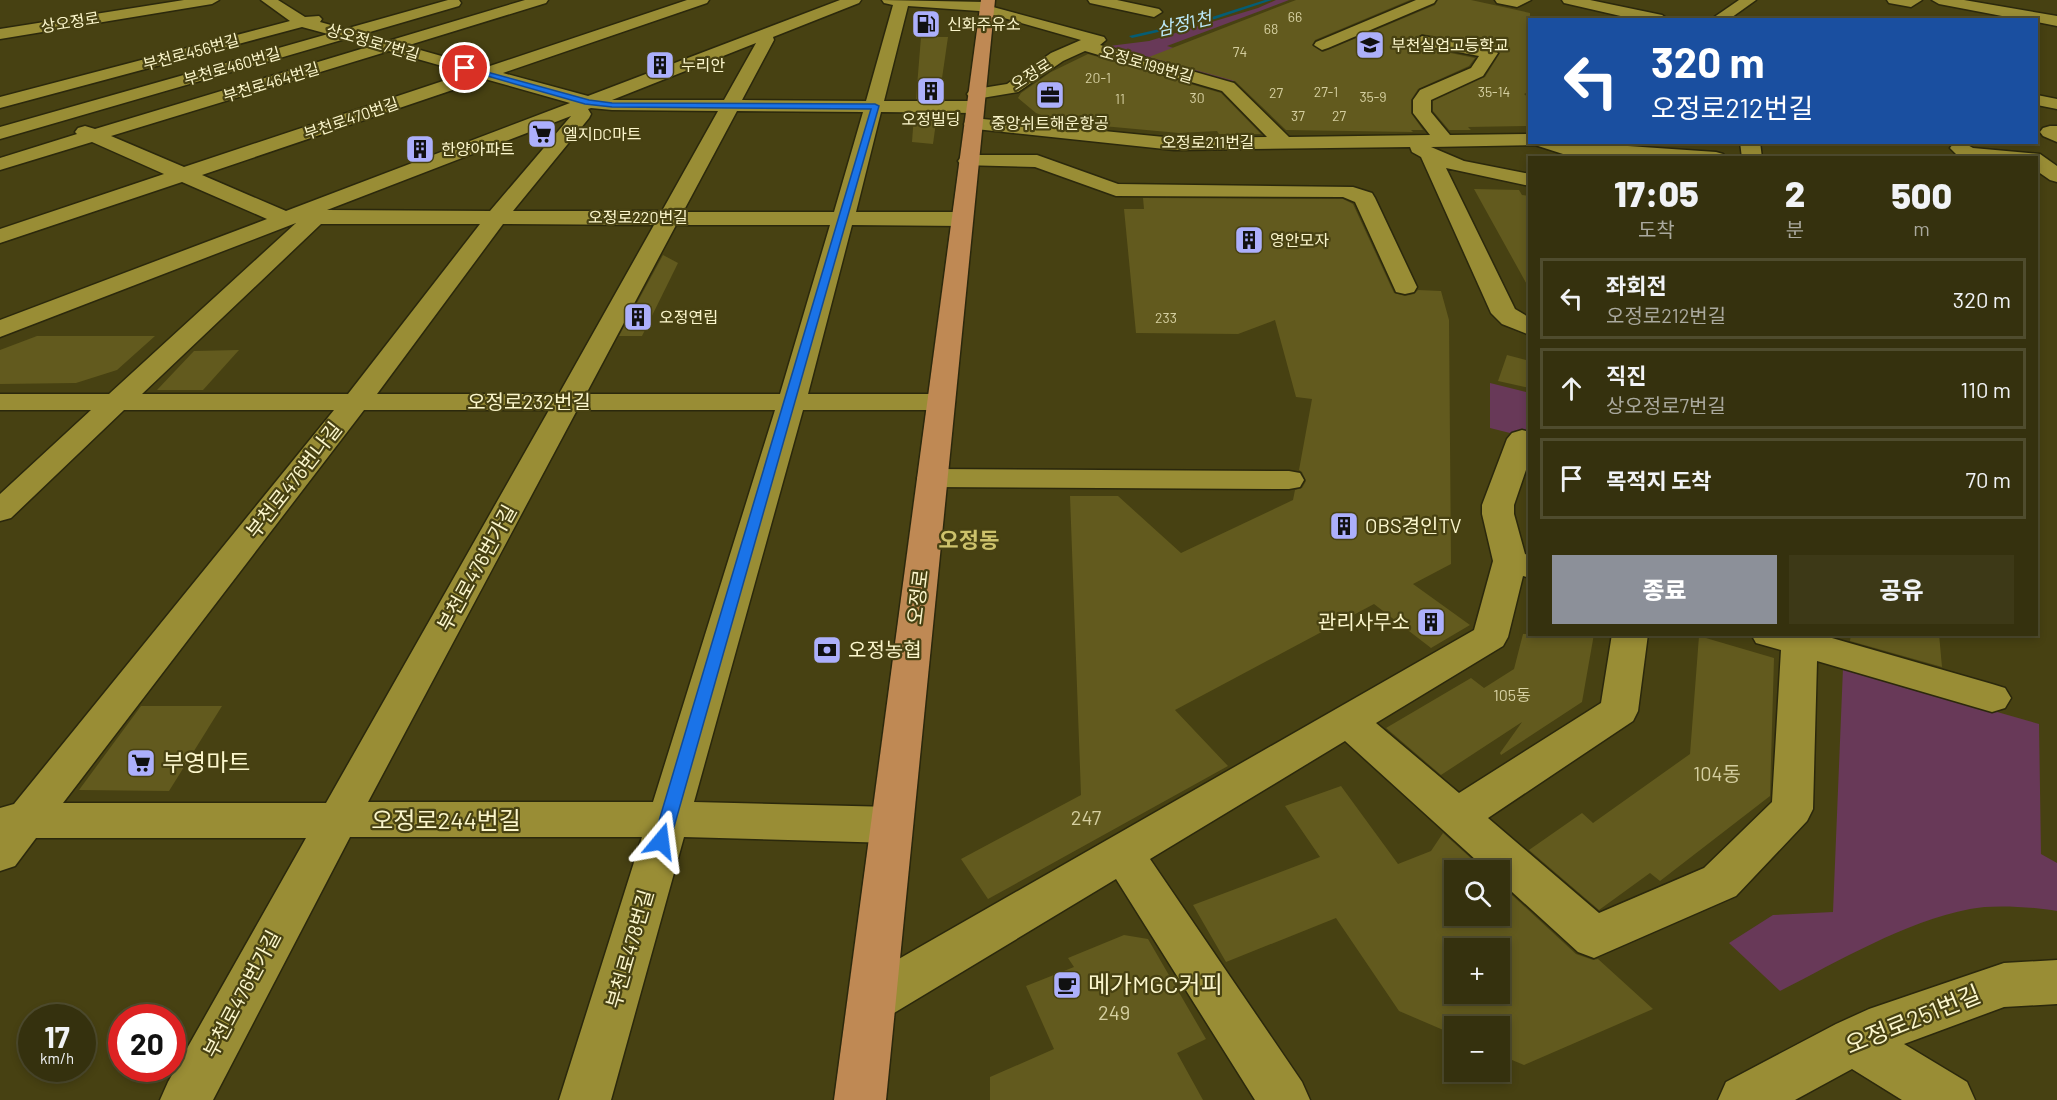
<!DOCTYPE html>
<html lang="ko">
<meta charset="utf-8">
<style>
:root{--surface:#35310e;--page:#3d3917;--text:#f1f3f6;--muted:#aaa99e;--line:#4f4c2e;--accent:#8c9099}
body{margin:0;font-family:Barlow,"Noto Sans KR",sans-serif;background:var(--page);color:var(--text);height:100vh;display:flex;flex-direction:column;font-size:22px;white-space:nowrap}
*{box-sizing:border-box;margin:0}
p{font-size:20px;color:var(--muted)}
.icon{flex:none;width:33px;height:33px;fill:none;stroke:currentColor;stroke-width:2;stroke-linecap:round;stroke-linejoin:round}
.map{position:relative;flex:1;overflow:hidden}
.sheet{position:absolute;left:1528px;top:156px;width:510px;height:480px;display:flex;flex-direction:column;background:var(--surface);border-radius:0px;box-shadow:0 3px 9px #0003,0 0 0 2px var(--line)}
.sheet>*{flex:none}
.guide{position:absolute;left:1528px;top:18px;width:510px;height:126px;border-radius:0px;box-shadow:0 3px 9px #0003,0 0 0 2px var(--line);background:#1a4fa0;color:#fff;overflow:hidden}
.tools{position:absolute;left:1444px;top:860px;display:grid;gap:12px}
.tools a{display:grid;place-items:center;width:66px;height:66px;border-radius:0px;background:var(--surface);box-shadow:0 3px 9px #0003,0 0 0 2px var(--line);font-size:30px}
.speed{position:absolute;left:18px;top:1004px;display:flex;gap:12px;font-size:30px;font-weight:700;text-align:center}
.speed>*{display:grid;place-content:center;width:78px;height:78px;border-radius:50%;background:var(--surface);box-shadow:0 3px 9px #0003,0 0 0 2px var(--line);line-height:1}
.speed small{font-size:15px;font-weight:400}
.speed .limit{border:9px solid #d22;background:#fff;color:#111}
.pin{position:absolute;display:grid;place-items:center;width:51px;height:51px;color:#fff;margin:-26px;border:3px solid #fff;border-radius:50%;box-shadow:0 2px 6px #0007}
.me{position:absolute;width:66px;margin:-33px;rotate:16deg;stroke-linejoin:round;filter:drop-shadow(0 0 4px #0008)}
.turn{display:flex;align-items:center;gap:21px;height:126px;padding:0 24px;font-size:27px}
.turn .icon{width:78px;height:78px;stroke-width:2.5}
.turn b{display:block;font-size:42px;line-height:51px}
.eta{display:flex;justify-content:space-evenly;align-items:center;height:102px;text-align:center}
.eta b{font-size:36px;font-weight:800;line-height:42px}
.cta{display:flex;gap:12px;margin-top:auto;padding:12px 24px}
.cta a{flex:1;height:69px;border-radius:0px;background:var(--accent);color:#fff;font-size:24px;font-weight:800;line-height:69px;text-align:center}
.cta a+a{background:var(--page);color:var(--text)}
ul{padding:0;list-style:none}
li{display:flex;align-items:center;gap:18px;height:81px;margin:0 12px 9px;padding:0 12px;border:3px solid var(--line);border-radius:0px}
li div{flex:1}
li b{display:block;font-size:22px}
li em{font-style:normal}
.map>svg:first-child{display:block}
</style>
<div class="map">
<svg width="2057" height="1100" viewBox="0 0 2057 1100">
<rect width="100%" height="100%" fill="#474112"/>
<!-- green -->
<g fill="#683958">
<path d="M1276,0h13l-122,46 100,30 -40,6 -126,-35 48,-6 109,-33z"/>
<path d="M1490,383l40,10v45l-40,-10z"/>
<path d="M1843,668l196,56 2,130 16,9v48c-24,-4 -64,-7 -87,-2 -66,13 -131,52 -190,82l-51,-48 44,-28 60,-3z"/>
</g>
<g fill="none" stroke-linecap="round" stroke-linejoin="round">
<!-- stream -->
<path fill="#055d74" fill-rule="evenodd" d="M1265,0h7l-57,19 -83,19 -3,-2 83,-19z"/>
</g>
<!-- building -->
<g fill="#625a1e" fill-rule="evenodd">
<path d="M1296,0h114l-95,40 -3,5 11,7 112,-47 3,-5h33l59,13v78l-6,3 6,5v27l-62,1 3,3h-22l-16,-19v-10l52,-24 15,-24 -10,-7 -68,-12 -9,5 3,7 59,12 -6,8 -51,23 -7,11v13l12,17h-12l2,2 -127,-2 -51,-49 -86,-24z"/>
<path d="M921,37h27l-9,62h-23z"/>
<path d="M1088,54l133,39 40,41h-42l-2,-3 -38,2 -120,-11 -23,-9 -18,-15 3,-5 30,-21z"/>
<path d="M914,115h23l-4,29 -21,-2z"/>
<path d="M1474,189l45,1 3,5 8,1v94z"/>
<path d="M1143,198l200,1 10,5 41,89 11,3 9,-2 4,-4 23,1 8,29 2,244 -38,20 57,41 -39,23 -57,-44 -199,106 53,56 -240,133 -27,-40 120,-64 -11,-299h48l63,57 112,-53 2,-10 7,-2 4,-7 -4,-9 -3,-2 13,-71 -16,-2 -21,-77 -37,14 -102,-1 -12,-124h20z"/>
<path d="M663,255l15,8 -36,73h-23z"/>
<path d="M37,336h118l-38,34 -41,13 -76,1v-34z"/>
<path d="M239,350l-36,40h-46l37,-39z"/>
<path d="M1507,355l23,6v27l-32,-7z"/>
<path d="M1523,634h71l-12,68 -81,53 -1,-2 22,-31 -81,53 -55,-47 85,-50 13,10 30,-19z"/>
<path d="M1851,634h88l3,33 -92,-26z"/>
<path d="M1699,636l75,22 -4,138 -110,85 -10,-8 -51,37 -70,-60 53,-37 11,10 97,-69z"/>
<path d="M141,706h81l-53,85 -90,-1z"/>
<path d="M1341,786l57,78 33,-13 12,-18 41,37h-29v45h45v-31l76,70 17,6 5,-1 55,50 -129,56 -24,-10v-29h-45v9l-56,-24 -63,-93 -110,44 -33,-57 127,-48 -35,-51zM1455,948h45v45h-45z"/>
<path d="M1124,935l24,4 58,100 -29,14 26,47h-213v-23l64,-28 -28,-63 48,-19 -6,-9z"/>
</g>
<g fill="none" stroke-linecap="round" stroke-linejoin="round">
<!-- minor casing -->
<g stroke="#2b280c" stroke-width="3">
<g id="minor">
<path d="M184,0h35l-7,4 -212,35v-10z"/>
<path d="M261,0h17l27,17 14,-1 3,3 -2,3 25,7 103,-29h11l2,3 -2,3 -96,28 25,7 137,-41h23l-2,3 -140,43 78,22 203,-68h22l-2,3 -204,70 85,23 252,-96h21l-2,3 -86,34 1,3 -32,60 124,1 27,-96 -9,-2 -2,-3 104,2 5,2 2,3 111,30 2,3 -6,5 134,38 55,54 141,-2 -17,-22v-13l7,-10 51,-22 8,-12 -63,-12 -2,-3 8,-5 68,12 8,5 -15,23 -52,24v12l19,23 80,-1v8h39l147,10 7,2 3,4h-109l-54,-4 -28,-9 -104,2 33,14 66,13v12l-84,-18 69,141 15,9v17l-28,-11 -11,-11 -70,-156 -9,-5 -2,-5 -236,3 -208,-22 -2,-4 2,-4 7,-2 201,20 93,-1 -45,-46 -137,-40 -22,10 -45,31 -42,7 -6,-1 -3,-4 3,-4 37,-6 44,-31 30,-13 -102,-29 -71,-5 -24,95h91l6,2 3,4 -3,4 -6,2 -94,-1 -25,100h106l8,2 3,5 -3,5 -8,2 -110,-1 -44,169h133l10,2 4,6 -4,6 -10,2h-138l-109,392 198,5 15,6 6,12 -6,12 -15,6 -208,-6 -73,263h-52l83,-263h-292l-137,263h-53l8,-18 138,-244h-270l-21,28 -15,5v-63l14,-4 320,-394h-210l-113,108 -11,3v-27l91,-84h-91v-16h109l187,-171 -296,114v-17l267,-101 -85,-37 -182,61v-14l164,-55 -72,-32 -92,28v-12l77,-24 -2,-2 3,-4 7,-2 10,3 276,-83 -26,-7 -345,100v-12l328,-93 -26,-7 -302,81v-11l290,-76zM756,43l-32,57h-112zM389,51l78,22 -283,94 -73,-31zM485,79l85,24 -284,108 -84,-36zM591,108l21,2 106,1 -56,100h-149l76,-93 2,-4 -3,-5zM737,111l126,1 -29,100h-151zM571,116l-81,95 -163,-1zM321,224h159l-132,170h-206zM503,224l151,1 -95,169h-182zM676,225h154l-50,169h-194zM364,410h185l-223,393h-263zM577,410h198l-122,392h-285z"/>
<path d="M1088,0h29l42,9 3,3 -8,5 -64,-14z"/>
<path d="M1416,0h20l-2,3 -106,45 -6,2 -8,-5 2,-3z"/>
<path d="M1495,0h36l-14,7 -20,-4z"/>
<path d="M1562,0h28l72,15 7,5h-31l-74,-17z"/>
<path d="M1739,0h17l-28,20h-18z"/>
<path d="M1887,0h35l-11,7 -22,-4z"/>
<path d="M1932,0h32l93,16v10l-20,-4v-2h-14l-84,-16z"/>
<path d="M2037,95l20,4v10l-20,-4z"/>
<path d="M2050,126h7v16l-14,-6 -3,-4 3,-4z"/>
<path d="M1740,142h20l2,16h-20z"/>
<path d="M1962,142l11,6 67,6 17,12v16l-7,-2 -13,-9v-13h-77l-10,-10 3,-4z"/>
<path d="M968,155h69l81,29 235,3 19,6 3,5 42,89 -3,5 -9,2 -9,-2 -41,-90 -12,-5 -227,-1 -81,-29 -74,-2 -3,-4 3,-4z"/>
<path d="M1522,430l8,2v26l-16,47v9l11,40 5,2v22l-7,-2 -15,61 -5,9 -127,77 83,70 142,-90 11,-69h36l-10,77 -5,10 -145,97 111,95 105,-45 68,-66 9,-152 -25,-7 -5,-9h67l174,50 13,4 6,10 -6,10 -13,4 -175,-51 -4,148 -6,12 -71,75 -142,62 -16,-6 -78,-71v-11h-13l-142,-129 -195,118 152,223 8,18h-55l-139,-221 -227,137 -17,7 -17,-7 -7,-16 7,-16 619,-354 19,-69 -11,-47v-9l25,-66 5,-6z"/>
<path d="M932,469l357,2 11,2 4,7 -4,7 -11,2 -357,-2 -11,-2 -4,-7 4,-7z"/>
<path d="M2057,960v44l-53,3 -100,37 63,38 8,18h-73l-50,-31 -57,31h-77l8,-18 110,-58 33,-15 135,-46z"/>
</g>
</g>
<!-- major casing -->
<g stroke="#2b280c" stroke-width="3">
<path id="major" d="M981,0h14l-109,1100h-52z"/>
</g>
<!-- minor -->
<use href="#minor" fill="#998d35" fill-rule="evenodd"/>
<!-- major -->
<use href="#major" fill="#bf8954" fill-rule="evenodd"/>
</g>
<!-- route -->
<path fill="#1a73e8" stroke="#114b97" stroke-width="1.5" d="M465,66l124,34 23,3 263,1 4,2 -209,735 -2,5 -7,2 -6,-2 -2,-5 218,-732 -259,-2 -27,-3 -122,-35z"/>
<!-- icons -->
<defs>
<g id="fuel-square" transform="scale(1.5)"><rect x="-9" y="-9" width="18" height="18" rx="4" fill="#acaffb" stroke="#474112"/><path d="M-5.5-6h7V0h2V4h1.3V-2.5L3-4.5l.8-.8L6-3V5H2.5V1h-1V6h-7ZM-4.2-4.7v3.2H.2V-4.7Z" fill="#111"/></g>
<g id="school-square" transform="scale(1.5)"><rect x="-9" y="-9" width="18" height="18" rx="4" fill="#acaffb" stroke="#474112"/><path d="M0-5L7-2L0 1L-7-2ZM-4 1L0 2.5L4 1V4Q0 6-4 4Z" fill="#111"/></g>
<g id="building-square" transform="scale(1.5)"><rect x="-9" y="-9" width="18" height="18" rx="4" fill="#acaffb" stroke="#474112"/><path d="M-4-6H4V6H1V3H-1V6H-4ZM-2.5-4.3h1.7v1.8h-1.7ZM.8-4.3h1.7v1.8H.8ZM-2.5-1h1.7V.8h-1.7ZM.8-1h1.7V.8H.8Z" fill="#111"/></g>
<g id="office-square" transform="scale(1.5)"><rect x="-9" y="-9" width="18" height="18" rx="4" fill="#acaffb" stroke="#474112"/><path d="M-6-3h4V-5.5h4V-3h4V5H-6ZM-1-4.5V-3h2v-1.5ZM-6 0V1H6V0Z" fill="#111"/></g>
<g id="supermarket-square" transform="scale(1.5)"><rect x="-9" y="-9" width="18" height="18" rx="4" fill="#acaffb" stroke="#474112"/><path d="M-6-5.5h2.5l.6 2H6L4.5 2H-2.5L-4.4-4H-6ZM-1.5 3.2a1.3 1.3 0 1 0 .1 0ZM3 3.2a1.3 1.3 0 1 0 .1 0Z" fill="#111"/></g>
<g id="bank-square" transform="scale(1.5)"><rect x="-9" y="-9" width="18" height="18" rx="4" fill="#acaffb" stroke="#474112"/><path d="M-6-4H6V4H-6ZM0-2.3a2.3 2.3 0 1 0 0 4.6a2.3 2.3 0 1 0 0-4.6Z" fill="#111"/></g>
<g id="cafe-square" transform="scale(1.5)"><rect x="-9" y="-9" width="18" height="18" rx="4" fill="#acaffb" stroke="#474112"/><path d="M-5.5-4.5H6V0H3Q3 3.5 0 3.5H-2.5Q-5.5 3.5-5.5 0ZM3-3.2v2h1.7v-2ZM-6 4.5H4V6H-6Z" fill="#111"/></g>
</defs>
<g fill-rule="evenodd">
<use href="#fuel-square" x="926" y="24"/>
<use href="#school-square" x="1370" y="45"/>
<use href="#building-square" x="660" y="65"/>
<use href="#building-square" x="931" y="91"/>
<use href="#office-square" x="1050" y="95"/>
<use href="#supermarket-square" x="542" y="134"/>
<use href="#building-square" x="420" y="149"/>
<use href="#building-square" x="1249" y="240"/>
<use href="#building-square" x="638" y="317"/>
<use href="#building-square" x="1344" y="526"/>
<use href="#building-square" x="1431" y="622"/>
<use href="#bank-square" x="827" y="650"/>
<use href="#supermarket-square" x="141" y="763"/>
<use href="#cafe-square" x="1067" y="985"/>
</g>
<g text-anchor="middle" stroke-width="4.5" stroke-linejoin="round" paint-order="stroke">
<!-- far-number labels -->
<g font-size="14" fill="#d5cfa0">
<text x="1295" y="22">66</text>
<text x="1271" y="34">68</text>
<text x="1240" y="57">74</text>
<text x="1098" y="83">20-1</text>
<text x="1326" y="97">27-1</text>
<text x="1494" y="97">35-14</text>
<text x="1276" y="98">27</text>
<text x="1373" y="102">35-9</text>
<text x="1197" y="103">30</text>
<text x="1120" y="104">11</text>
<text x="1298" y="121">37</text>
<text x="1339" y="121">27</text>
<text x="1166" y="323">233</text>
</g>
<!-- far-street labels -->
<g font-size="16" fill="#fbf6cc" stroke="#474112">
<text transform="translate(70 22) rotate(-9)" y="6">상오정로</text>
<text transform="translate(373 42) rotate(16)" y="6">상오정로7번길</text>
<text transform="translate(191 52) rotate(-15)" y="6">부천로456번길</text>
<text transform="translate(1147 64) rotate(16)" y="6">오정로199번길</text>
<text transform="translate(232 66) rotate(-16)" y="6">부천로460번길</text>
<text transform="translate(1031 74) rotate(-32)" y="6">오정로</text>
<text transform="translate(271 82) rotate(-17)" y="6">부천로464번길</text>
<text transform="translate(351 118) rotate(-19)" y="6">부천로470번길</text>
<text x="1208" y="148">오정로211번길</text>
<text x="638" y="223">오정로220번길</text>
</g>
<!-- far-poi labels -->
<g font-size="16" fill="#fbf6cc" stroke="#474112" text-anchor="start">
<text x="947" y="30">신화주유소</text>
<text x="1391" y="51">부천실업고등학교</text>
<text x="681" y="71">누리안</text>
<text x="931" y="125" text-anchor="middle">오정빌딩</text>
<text x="1050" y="129" text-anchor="middle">중앙쉬트해운항공</text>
<text x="563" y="140">엘지DC마트</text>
<text x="441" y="155">한양아파트</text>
<text x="1270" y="246">영안모자</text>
<text x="659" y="323">오정연립</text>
</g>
<!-- number labels -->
<g font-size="16" fill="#d5cfa0">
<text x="1512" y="701">105동</text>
</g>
<!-- far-water labels -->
<g font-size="18" font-style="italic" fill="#bceafa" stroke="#474112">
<text transform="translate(1184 24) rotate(-13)" y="6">삼정1천</text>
</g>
<!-- street labels -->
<g font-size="20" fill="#fbf6cc" stroke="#474112">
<text x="529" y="409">오정로232번길</text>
<text transform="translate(294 480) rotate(-52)" y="7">부천로476번나길</text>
<text transform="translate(477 568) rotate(-61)" y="7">부천로476번가길</text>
<text transform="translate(918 597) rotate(-83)" y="7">오정로</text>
<text transform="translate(630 949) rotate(-74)" y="7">부천로478번길</text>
<text transform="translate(242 994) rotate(-62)" y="7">부천로476번가길</text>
</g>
<!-- poi labels -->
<g font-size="20" fill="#fbf6cc" stroke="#474112" text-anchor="start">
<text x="1365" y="533">OBS경인TV</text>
<text x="1410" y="629" text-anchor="end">관리사무소</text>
<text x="848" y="657">오정농협</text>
</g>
<!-- near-number labels -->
<g font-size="20" fill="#d5cfa0">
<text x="1717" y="781">104동</text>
<text x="1086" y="825">247</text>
<text x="1114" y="1020">249</text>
</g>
<!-- quarter labels -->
<g font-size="22" font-weight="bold" fill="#cdc26b" stroke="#474112">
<text x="969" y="548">오정동</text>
</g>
<!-- near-poi labels -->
<g font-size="24" fill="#fbf6cc" stroke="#474112" text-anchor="start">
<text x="162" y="771">부영마트</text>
<text x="1088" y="993">메가MGC커피</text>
</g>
<!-- near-street labels -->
<g font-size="24" fill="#fbf6cc" stroke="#474112">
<text x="446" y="829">오정로244번길</text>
<text transform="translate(1913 1020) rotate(-22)" y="8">오정로251번길</text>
</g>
</g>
</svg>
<div class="tools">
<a><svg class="icon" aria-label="search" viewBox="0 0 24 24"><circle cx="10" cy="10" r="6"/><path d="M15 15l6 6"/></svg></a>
<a>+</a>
<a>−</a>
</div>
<div class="speed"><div>17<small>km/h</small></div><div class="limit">20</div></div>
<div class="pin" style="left:465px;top:68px;background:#d93025"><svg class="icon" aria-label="arrive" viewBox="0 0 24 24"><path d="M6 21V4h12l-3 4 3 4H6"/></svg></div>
<svg class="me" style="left:661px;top:841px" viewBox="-20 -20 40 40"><path d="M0-17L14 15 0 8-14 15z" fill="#1a73e8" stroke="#fff" stroke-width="4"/></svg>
<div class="guide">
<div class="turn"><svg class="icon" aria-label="left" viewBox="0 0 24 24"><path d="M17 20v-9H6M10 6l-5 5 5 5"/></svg><div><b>320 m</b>오정로212번길</div></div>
</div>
<section class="sheet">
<div class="eta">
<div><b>17:05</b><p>도착</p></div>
<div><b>2</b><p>분</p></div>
<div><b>500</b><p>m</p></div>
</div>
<ul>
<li><svg class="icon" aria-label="left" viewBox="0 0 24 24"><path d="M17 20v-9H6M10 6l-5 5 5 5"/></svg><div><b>좌회전</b><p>오정로212번길</p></div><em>320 m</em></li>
<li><svg class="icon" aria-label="ahead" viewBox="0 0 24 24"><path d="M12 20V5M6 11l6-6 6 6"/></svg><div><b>직진</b><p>상오정로7번길</p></div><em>110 m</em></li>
<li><svg class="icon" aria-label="arrive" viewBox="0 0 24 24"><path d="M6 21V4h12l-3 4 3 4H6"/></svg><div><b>목적지 도착</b></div><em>70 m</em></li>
</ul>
<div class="cta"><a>종료</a><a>공유</a></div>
</section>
</div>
